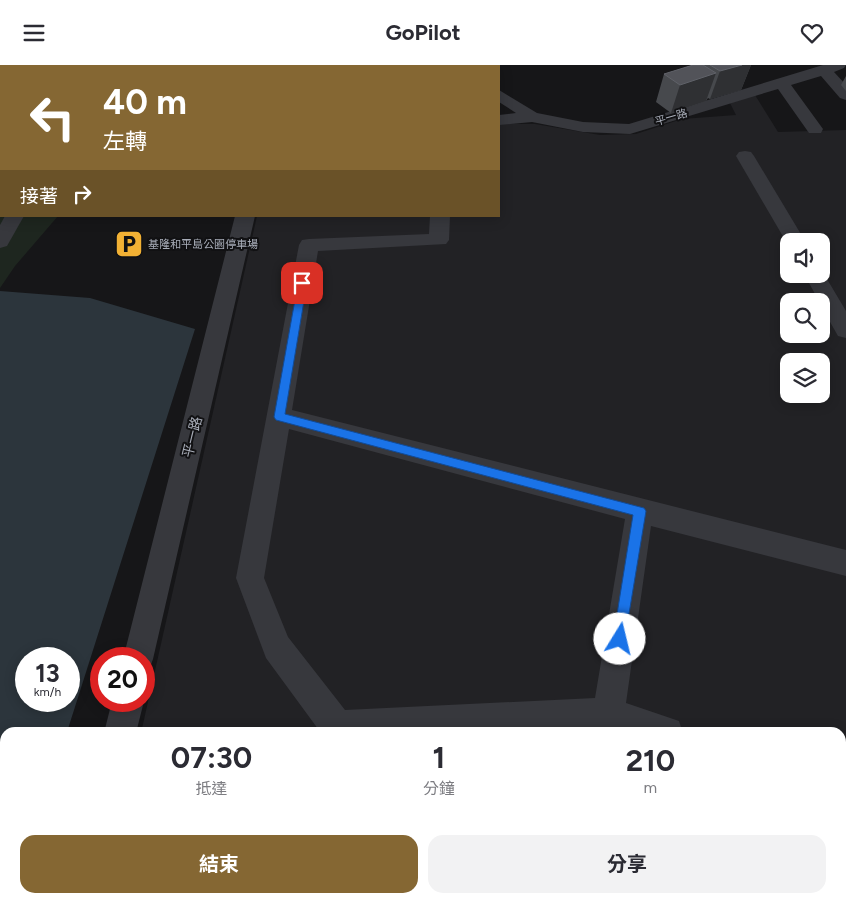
<!DOCTYPE html>
<html lang="zh-TW">
<meta charset="utf-8">
<style>
:root{--surface:#fff;--page:#f2f2f3;--text:#2b2b33;--muted:#7c7c81;--accent:#856733}
body{margin:0;font-family:Figtree,"Noto Sans TC",sans-serif;background:var(--page);color:var(--text);height:100vh;display:flex;flex-direction:column;font-size:19px;white-space:nowrap}
*{box-sizing:border-box;margin:0}
p{font-size:16px;color:var(--muted)}
.icon{flex:none;width:28px;height:28px;fill:none;stroke:currentColor;stroke-width:2;stroke-linecap:round;stroke-linejoin:round}
.map{position:relative;flex:1;overflow:hidden}
.side{position:absolute;left:0px;top:662px;width:846px;height:176px;display:flex;flex-direction:column;background:var(--surface);border-radius:15px 15px 0 0;box-shadow:0 2px 12px #0003}
.side>*{flex:none}
.top-card{position:absolute;left:0px;top:0px;width:500px;height:152px;box-shadow:0 2px 12px #0003;background:#856733;color:#fff;overflow:hidden}
.tools{position:absolute;left:780px;top:168px;display:grid;gap:10px}
.tools a{display:grid;place-items:center;width:50px;height:50px;border-radius:10px;background:var(--surface);box-shadow:0 2px 12px #0003;font-size:25px}
.speed{position:absolute;left:15px;top:582px;display:flex;gap:10px;font-size:25px;font-weight:700;text-align:center}
.speed>*{display:grid;place-content:center;width:65px;height:65px;border-radius:50%;background:var(--surface);box-shadow:0 2px 12px #0003;line-height:1}
.speed small{font-size:12px;font-weight:400}
.speed .limit{border:8px solid #d22;background:#fff;color:#111}
.pin{position:absolute;display:grid;place-items:center;width:42px;height:42px;color:#fff;margin:-21px;border-radius:10px;box-shadow:0 2px 8px #0006}
.me{position:absolute;width:55px;margin:-28px;rotate:9deg;stroke-linejoin:round;filter:drop-shadow(0 0 4px #0008)}
.turn{display:flex;align-items:center;gap:18px;height:105px;padding:0 20px;font-size:22px}
.turn .icon{width:65px;height:65px;stroke-width:2.5}
.turn b{display:block;font-size:35px;line-height:42px}
.then{display:flex;align-items:center;height:48px;padding:0 20px;background:#0003;gap:10px;font-size:19px}
.eta{display:flex;justify-content:space-evenly;align-items:center;height:85px;text-align:center}
.eta b{font-size:30px;font-weight:700;line-height:35px}
.primary-button{display:flex;gap:10px;margin-top:auto;padding:10px 20px}
.primary-button a{flex:1;height:58px;border-radius:15px;background:var(--accent);color:#fff;font-size:20px;font-weight:700;line-height:58px;text-align:center}
.primary-button a+a{background:var(--page);color:var(--text)}
header{display:flex;justify-content:space-between;align-items:center;height:65px;padding:0 20px;background:var(--surface);font-size:22px;font-weight:700}
.map>svg:first-child{display:block}
</style>
<header><svg class="icon" aria-label="menu" viewBox="0 0 24 24"><path d="M4 6h16M4 12h16M4 18h16"/></svg>GoPilot<svg class="icon" aria-label="heart" viewBox="0 0 24 24"><path d="M12 20l-8-8c-3-5 5-10 8-4 3-6 11-1 8 4z"/></svg></header>
<div class="map">
<svg width="846" height="838" viewBox="0 0 846 838">
<rect width="100%" height="100%" fill="#161618"/>
<!-- built -->
<g fill="#222225" fill-rule="evenodd">
<path d="M755,30l23,37 68,-2v772l-8,-3h3v-166h-700l116,-517h242v-92h36l65,11 36,-1 46,-15 54,-4 -6,-12zM789,176h32v33h-32zM789,236h32v33h-32zM789,296h32v33h-32z"/>
<path d="M104,834h439v4h-440z"/>
</g>
<!-- green -->
<path fill="#1e261f" d="M0,0h199l-198,1v150h57l-43,50 -15,22z"/>
<!-- water -->
<g fill="#2c353c" fill-rule="evenodd">
<path d="M0,226l90,7 105,31 -128,403 -62,1v166h9l-1,4h-13zM26,594h43v42h-43z"/>
<path d="M543,834h295l8,4h-303z"/>
</g>
<g fill="none" stroke-linecap="round" stroke-linejoin="round">
<!-- minor -->
<g fill="#37383d" fill-rule="evenodd">
<path d="M60,0h16l1,1h-16z"/>
<path d="M325,0h15l1,1h-17z"/>
<path d="M446,0h17l1,1h-17z"/>
<path d="M823,0h23l-2,3 -10,4 12,13v15l-6,-2 -19,-22 -30,9 32,44 -2,4h-12l-31,-44 -148,45 -47,-2 -51,-10 -33,3v-10l17,-2 -17,-11v-12l38,23 46,9 46,2z"/>
<path d="M745,86l6,1 3,4 51,85h-16l-1,4 -52,-89 3,-4z"/>
<path d="M5,151h19l-17,30 -7,2v-23z"/>
<path d="M235,151h20l-102,443 -4,11 -5,2v-13h-21z"/>
<path d="M430,151h20l-1,24 -3,4 -128,7 -26,159 554,140v26l-195,-50 -25,177 53,18 4,12h-65l-10,-4 -65,4h-222l-55,-75 -30,-80 63,-333 3,-5 7,-1 120,-5zM289,364l336,90 -30,179 -250,12 -57,-73 -24,-59z"/>
<path d="M821,204l25,42v27l-8,-2 -17,-30v-5h-2l-15,-27h17z"/>
<path d="M112,636h32l-8,32h-32z"/>
<path d="M841,709l5,1v34l-5,-1z"/>
<path d="M62,834h37l-1,4h-38z"/>
<path d="M318,834h36l1,4h-38z"/>
</g>
</g>
<!-- wall -->
<g fill="#47494d">
<path d="M213,0h25l1,1h-23z"/>
<path d="M365,0h18l-2,1h-14z"/>
<path d="M693,0h58l-10,25 -31,9 -2,-1 -2,3 -35,12 -15,-11 8,-28z"/>
<path d="M846,11v15l-5,-6z"/>
</g>
<!-- shaded-wall -->
<g fill="#2f3033">
<path d="M231,0h7l1,1h-10z"/>
<path d="M374,0h9l-2,1h-7z"/>
<path d="M425,0h10v1h-12z"/>
<path d="M742,0h9l-10,25 -31,9 10,-28z"/>
<path d="M716,8l-10,28 -35,12 9,-28z"/>
</g>
<!-- building -->
<g fill="#525359" stroke="#5f6168">
<path d="M384,0h41l-2,1h-42z"/>
<path d="M693,0h10l13,8 -36,12 -16,-11z"/>
<path d="M710,0h32l-22,6z"/>
</g>
<!-- route -->
<path fill="#1a73e8" stroke="#114b97" d="M302,215l5,3 -22,131 359,94 2,3 -22,133 -4,2 -5,-2 -2,-5 20,-124 -357,-95 -2,-3 24,-134z"/>
<!-- icons -->
<defs>
<g id="parking-square" transform="scale(1.4375)"><rect x="-9" y="-9" width="18" height="18" rx="4" fill="#f2b134" stroke="#111113"/><path d="M-3.5-5.5H1a3.5 3.5 0 0 1 0 7H-1V5.5H-3.5ZM-1-3.4V-.6H.8a1.4 1.4 0 0 0 0-2.8Z" fill="#111"/></g>
</defs>
<g fill-rule="evenodd">
<use href="#parking-square" x="129" y="179"/>
</g>
<g text-anchor="middle" stroke-width="4" stroke-linejoin="round" paint-order="stroke">
<!-- far-street labels -->
<g font-size="11" fill="#a8adb8" stroke="#111113">
<text transform="translate(671 52) rotate(-16)" y="4">平一路</text>
</g>
<!-- far-poi labels -->
<g font-size="11" fill="#a8adb8" stroke="#111113" text-anchor="start">
<text x="148" y="183">基隆和平島公園停車場</text>
</g>
<!-- street labels -->
<g font-size="14" fill="#a8adb8" stroke="#111113">
<text transform="translate(192 372) rotate(-76)" y="5">平一路</text>
</g>
</g>
</svg>
<div class="tools">
<a><svg class="icon" aria-label="sound" viewBox="0 0 24 24"><path d="M4 9h4l5-4v14l-5-4H4zM17 9q2 3 0 6"/></svg></a>
<a><svg class="icon" aria-label="search" viewBox="0 0 24 24"><circle cx="10" cy="10" r="6"/><path d="M15 15l6 6"/></svg></a>
<a><svg class="icon" aria-label="layers" viewBox="0 0 24 24"><path d="M12 4l9 5-9 5-9-5zM3 14l9 5 9-5"/></svg></a>
</div>
<div class="speed"><div>13<small>km/h</small></div><div class="limit">20</div></div>
<div class="pin" style="left:302px;top:218px;background:#d93025"><svg class="icon" aria-label="arrive" viewBox="0 0 24 24"><path d="M6 21V4h12l-3 4 3 4H6"/></svg></div>
<svg class="me" style="left:620px;top:574px" viewBox="-20 -20 40 40"><circle r="19" fill="#fff"/><path d="M0-13L10 11 0 6-10 11z" fill="#1a73e8"/></svg>
<div class="top-card">
<div class="turn"><svg class="icon" aria-label="left" viewBox="0 0 24 24"><path d="M17 20v-9H6M10 6l-5 5 5 5"/></svg><div><b>40 m</b>左轉</div></div>
<div class="then">接著<svg class="icon" aria-label="right" viewBox="0 0 24 24"><path d="M7 20v-9h11M14 6l5 5-5 5"/></svg></div>
</div>
<section class="side">
<div class="eta">
<div><b>07:30</b><p>抵達</p></div>
<div><b>1</b><p>分鐘</p></div>
<div><b>210</b><p>m</p></div>
</div>
<div class="primary-button"><a>結束</a><a>分享</a></div>
</section>
</div>
